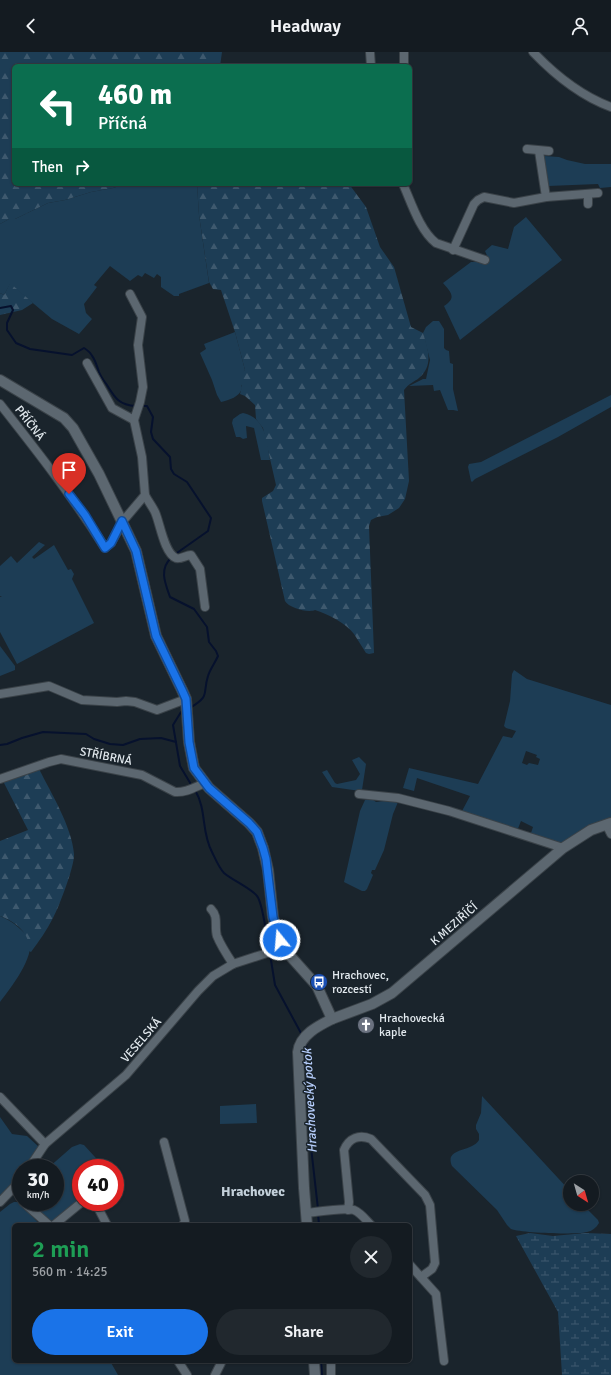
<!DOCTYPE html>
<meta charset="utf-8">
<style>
:root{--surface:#141b21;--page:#21282e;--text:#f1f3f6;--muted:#9da1a5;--line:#33393f;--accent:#1a73e8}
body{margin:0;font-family:Signika,sans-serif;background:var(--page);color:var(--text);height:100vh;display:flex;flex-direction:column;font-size:15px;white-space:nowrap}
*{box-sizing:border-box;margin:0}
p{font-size:13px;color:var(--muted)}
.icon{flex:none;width:22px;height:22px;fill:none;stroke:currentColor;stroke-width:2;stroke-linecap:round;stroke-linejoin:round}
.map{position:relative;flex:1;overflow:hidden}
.side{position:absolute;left:12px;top:1171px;width:400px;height:140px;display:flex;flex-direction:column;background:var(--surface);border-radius:6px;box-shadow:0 1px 3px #0004,0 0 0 1px var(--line)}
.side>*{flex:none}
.banner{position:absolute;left:12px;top:12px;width:400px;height:122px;border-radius:6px;box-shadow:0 1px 3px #0004,0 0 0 1px var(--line);background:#0b6e4f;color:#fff;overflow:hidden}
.needle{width:26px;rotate:143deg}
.fabs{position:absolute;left:563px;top:1123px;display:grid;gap:8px}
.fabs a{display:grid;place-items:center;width:36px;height:36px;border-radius:50%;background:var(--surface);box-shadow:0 1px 3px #0004,0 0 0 1px var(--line);font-size:20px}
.speed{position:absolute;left:12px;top:1107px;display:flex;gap:8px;font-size:20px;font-weight:700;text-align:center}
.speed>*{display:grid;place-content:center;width:52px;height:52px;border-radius:50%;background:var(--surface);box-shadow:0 1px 3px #0004,0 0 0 1px var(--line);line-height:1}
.speed small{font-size:10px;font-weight:400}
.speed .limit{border:6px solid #d22;background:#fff;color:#111}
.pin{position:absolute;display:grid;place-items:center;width:34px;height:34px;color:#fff;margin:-41px -17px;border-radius:50% 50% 50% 0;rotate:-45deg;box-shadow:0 0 4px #0007}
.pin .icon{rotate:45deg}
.me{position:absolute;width:44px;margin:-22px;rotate:343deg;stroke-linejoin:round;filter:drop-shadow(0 0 3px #0008)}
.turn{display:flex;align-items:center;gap:14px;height:84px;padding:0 20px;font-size:18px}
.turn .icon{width:52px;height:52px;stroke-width:2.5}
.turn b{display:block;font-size:28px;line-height:34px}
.then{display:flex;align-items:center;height:38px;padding:0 20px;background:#0003;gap:8px;font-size:15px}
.round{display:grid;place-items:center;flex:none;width:42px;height:42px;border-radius:21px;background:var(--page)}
.overview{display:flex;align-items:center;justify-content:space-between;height:68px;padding:0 20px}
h1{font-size:24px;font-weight:600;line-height:30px;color:#1e9e55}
.cta{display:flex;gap:8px;margin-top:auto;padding:8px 20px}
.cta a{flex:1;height:46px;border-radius:24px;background:var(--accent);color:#fff;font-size:16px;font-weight:600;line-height:46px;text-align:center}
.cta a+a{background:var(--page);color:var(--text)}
header{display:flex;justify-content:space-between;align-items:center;height:52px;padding:0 20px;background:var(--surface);font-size:18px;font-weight:600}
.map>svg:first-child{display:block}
</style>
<header><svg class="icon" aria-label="back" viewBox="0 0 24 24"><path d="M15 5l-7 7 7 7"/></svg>Headway<svg class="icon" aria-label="person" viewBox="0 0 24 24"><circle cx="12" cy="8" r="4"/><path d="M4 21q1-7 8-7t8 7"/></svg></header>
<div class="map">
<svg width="611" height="1323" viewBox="0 0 611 1323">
<defs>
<pattern id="forest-firs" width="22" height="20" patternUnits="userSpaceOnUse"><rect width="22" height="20" fill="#1d3d55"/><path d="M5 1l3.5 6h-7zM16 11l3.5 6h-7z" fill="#3e596e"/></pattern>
<pattern id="wetland-marsh" width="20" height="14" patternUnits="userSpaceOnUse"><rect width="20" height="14" fill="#1d3d55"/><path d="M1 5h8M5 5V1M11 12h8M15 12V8" fill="none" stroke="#3e596e"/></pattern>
</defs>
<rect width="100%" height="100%" fill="#1a242c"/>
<!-- grass -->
<g fill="#1d3d55" fill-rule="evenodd">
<path d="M544,104l15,1 8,3 18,4h26v23l-11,1 -2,-4 -50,2z"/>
<path d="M125,132h72l2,31 10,68 -30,11v2h-5l-13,-9v-10l-4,-3 -3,4 -9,-5 -3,4 -4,-2 -8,6 -20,-15 -16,19 3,2 -13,17 2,9 6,6 -13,15 -27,-15 -42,-35 -6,11 -4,-2v-69l9,-5h6l33,-16 17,-3 26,-8 22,-4z"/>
<path d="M526,165l36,43 -102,80 -16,-34c13,-8 7,-14 -1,-23l28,-21h9l9,-2 -4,-9 7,-6 16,4 6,-22z"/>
<path d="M433,269h6l5,8v19l2,2 3,1 1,12 3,1v25l5,22 -5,-1h-5l-8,-20 -6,1 -1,-6 -24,1 14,-7h3l4,-19 -7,-27 3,-6z"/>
<path d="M235,280l10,38c-5,5 -4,12 -3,18 -2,9 -13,12 -21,14l-4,-7 -5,-15 -12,-27 6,-4 -2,-5z"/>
<path d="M611,343v12l-53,30 -83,42 -3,3 -1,-1 -3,-14 1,-3 12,-2z"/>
<path d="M243,361c23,5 24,28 27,47h-9l-7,-32 -8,-2 1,12 -4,1 -3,-2h-4l-4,-14 1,-4 7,-5z"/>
<path d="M39,490l6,3 -13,12 2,2 20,-14 14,25 3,-1 3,5 -2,5 22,44 -77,41 -17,-32v-35l2,-1h-2v-30l11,-10 6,7z"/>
<path d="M0,594l15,20v4l-15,6z"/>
<path d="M514,618l13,9 84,26v112l-23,9 -29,19 -29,-9 3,-9 -12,-6 -4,10 -31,-12 -24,-8 8,-15 -53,-18 -3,13 -11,-3 6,-20 69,16 25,-48 9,2 4,-7 -10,-3 -2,-2 6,-25 2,-27zM526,699l11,4 -1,2 4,2 -2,6 -9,-2 -2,2 -5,-2z"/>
<path d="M359,705l7,7 -4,26 -2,1 -28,-4 -10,-15 5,-2 8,13 2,1 19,-4 4,-6 -8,-14z"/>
<path d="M369,747h3l4,3 8,-1 14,1 -5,12 -9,36 -9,20h-3l-1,3 2,2 -6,14 -2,2h-3l-18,-9 16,-71 5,-11z"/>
<path d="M0,864c7,3 12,6 18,11 4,4 9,7 11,12 7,17 -19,50 -29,63z"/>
<path d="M482,1044l88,95v13h12l16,16 1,3c-3,5 -7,8 -12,9 -12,3 -65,1 -76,-3l-4,-4 -10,-15 -45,-44c-8,-19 19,-13 27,-26v-6l-3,-5v-4l5,-12z"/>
<path d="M256,1052l1,19 -37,1v-18z"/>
<path d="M0,1065l12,17 15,2 12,11 -12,21h-6v8l-21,23z"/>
<path d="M80,1092l4,1 21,23h-24v27l-3,2 -3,6 -22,18 -5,-1 -18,-18h25v-34h-7l24,-21z"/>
<path d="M14,1150h4l4,3 18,20h-26v136h96l8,14h-118v-163l10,-8z"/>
</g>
<!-- forest -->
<g fill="url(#forest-firs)">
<path d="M0,0h222l-2,14h-206v118h111l-12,4 -22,4 -26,8 -17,3 -33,16h-6l-9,5z"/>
<path d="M197,132h152l17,23 14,40 14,20 17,60 12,6c5,16 11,32 -4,45 -5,4 -10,5 -15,12l5,91 -4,18 -6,9 -11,7 -11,2 -6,3 -2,6 5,127 -5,1 -3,-1c-4,-6 -8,-13 -12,-19 -8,-11 -26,-20 -39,-24 -7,3 -26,-2 -30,-9l-23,-100v-3l11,-7 3,-6 -13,-57 -7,-9 -1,-14 -10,-9 -5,-2 2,-8c-8,-12 -8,-8 3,-16l-10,-38 -14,-42 -8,-1 -4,-7 -10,-67z"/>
<path d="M10,231l23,20 -11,7 -22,5v-22l4,2z"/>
<path d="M39,717c12,24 33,58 35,85 1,11 -15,53 -21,64 -6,12 -14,23 -22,34l-2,-1c2,-17 -14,-30 -29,-35v-75l28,-11 -25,-49z"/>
</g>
<!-- wetland -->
<path fill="url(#wetland-marsh)" d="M530,1181l23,3 32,-3 26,1v141h-49l-4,-63 -42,-76z"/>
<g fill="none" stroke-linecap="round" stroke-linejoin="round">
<!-- stream -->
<g stroke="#06112d" stroke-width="2">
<path d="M0,256l11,-2 2,4 -6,13v7l9,13 14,6 42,6 12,-7c9,5 12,15 15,24 2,5 5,9 8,13 8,13 12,20 29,21"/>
<path d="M142,354h5l6,11 -2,15 2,7 17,18 1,12 3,5 13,8 24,36 -3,13 -34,24"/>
<path d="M171,506c-12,11 -6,25 -1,39l24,12 13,18 2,15 7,9 2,5c-3,7 -8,13 -10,20 -6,19 3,19 -18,32"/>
<path d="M184,659l-3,1 -8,13 7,41 12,20"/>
<path d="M0,693l7,-1 15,-6 21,-6 43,2 8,5 16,5 13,1 17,-6 21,-1 15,4"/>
<path d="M195,738c12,20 6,42 17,62 3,6 7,16 12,21 8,7 28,16 33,23 6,7 10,43 12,54"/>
<path d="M270,902l5,31 27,50"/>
<path d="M306,990l4,96 8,71"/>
<path d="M318,1161l1,12"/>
<path d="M321,1309l1,14"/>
</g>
<!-- minor casing -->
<g stroke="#3a4248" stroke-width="10">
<g id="minor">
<path d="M370,0l1,14"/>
<path d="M533,0c22,23 48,44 78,55"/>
<path d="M404,14v-14"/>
<path d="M527,97l22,2"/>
<path d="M539,99l7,46"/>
<path d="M403,132c8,18 17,47 33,59l49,17"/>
<path d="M588,142v10"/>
<path d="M453,198l21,-46 4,-4 6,-3 30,6 32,-6 52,-4"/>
<path d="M87,311l25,45 22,12"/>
<path d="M0,352c37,47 73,93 105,144l6,-5 12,-22 22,-26 -3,-38 -8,-37 6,-18 3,-15 -5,-42 4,-28 -12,-23"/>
<path d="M145,443c3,6 7,11 10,17 5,11 9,41 21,46 4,2 10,-3 15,-3l9,14 5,38"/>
<path d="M0,642l49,-8 33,14 35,2 9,-1 9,1 22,8 29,-11"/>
<path d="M0,727l49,-17 12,-3 81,16 33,17c11,1 20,-5 30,-9"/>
<path d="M359,742l39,4 51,13 114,37"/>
<path d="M606,772l5,10"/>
<path d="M211,857c8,8 3,17 6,27 4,10 10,19 16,28"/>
<path d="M0,1045l45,47"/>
<path d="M164,1090l21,79 -2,4"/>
<path d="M29,1116l16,-24 81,-69 72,-84 15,-15 20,-12 40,-13 9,-4"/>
<path d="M0,1150l21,-22"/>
<path d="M23,1150l26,23"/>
<path d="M95,1150l12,23"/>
<path d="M348,1158l1,-8 -5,-52c5,-12 15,-16 27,-11l54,56 5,10 5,58 -3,6 -11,8"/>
<path d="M306,1161c11,-1 38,-6 48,-3 7,3 12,10 17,15"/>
<path d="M54,1173l28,-23"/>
<path d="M410,1213l26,29 8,67"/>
<path d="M178,1309l9,14"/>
<path d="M331,1309v14"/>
<path d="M215,1323l6,-12"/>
</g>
</g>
<!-- tertiary casing -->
<g stroke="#3a4248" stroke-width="12">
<g id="tertiary">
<path d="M0,328l64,38 9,10 26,46 37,77 20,85 26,54 4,9 3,43 5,26 15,20 40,35 8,9 6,16 5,22 5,47 6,23 5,9 33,37 15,33c-14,7 -32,16 -34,33l6,136 3,37"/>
<path d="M332,967l40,-15 20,-11 171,-145 28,-18 20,-7"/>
<path d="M314,1309l1,14"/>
</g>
</g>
<!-- minor -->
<use href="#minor" stroke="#5c6770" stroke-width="8"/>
<!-- tertiary -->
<use href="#tertiary" stroke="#5c6770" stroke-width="10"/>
</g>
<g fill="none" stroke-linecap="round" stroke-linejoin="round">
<!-- route casing -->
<g stroke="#114b97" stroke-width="10">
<path id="route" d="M69,442l16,21 20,33 6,-5 11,-22 14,30 20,85 26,54 4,9 3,43 5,26 15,20 40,35 8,9 6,16 3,11 7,58 7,23"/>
</g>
<!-- route -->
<use href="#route" stroke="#1a73e8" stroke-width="7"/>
</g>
<!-- icons -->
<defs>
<g id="bus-disc" transform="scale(0.9)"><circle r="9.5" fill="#1a4fb4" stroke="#1a242c"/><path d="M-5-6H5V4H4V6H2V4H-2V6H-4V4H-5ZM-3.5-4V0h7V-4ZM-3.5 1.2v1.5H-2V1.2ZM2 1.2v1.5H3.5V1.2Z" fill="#fff"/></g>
<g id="church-disc" transform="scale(0.9)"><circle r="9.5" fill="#6b7280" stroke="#1a242c"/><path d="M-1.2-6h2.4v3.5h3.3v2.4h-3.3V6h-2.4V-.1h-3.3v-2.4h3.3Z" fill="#fff"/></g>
</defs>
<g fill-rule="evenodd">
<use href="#bus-disc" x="319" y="930"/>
<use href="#church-disc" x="366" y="973"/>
</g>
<g text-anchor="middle" stroke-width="3" stroke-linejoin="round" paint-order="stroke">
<!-- street labels -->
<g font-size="12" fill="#e2e9ee" stroke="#1a242c">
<text transform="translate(30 371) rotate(52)" y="4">PŘÍČNÁ</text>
<text transform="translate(106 704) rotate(11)" y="4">STŘÍBRNÁ</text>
<text transform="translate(454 872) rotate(-41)" y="4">K MEZIŘÍČÍ</text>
<text transform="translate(141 988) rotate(-49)" y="4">VESELSKÁ</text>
</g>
<!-- poi labels -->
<g font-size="12" fill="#e2e9ee" stroke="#1a242c" text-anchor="start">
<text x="332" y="927">Hrachovec,<tspan x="332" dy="14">rozcestí</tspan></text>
<text x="379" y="970">Hrachovecká<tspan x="379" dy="14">kaple</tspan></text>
</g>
<!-- water labels -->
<g font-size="13" font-style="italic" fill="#b7cffd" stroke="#1a242c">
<text transform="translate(309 1049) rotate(-93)" y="5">Hrachovecký potok</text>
</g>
<!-- quarter labels -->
<g font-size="14" font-weight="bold" fill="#c3d0da" stroke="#1a242c">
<text x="253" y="1144">Hrachovec</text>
</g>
</g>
</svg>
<div class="fabs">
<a><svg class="needle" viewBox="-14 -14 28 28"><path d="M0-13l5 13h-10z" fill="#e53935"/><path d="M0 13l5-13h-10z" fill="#9da1a5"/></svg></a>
</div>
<div class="speed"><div>30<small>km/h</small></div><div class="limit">40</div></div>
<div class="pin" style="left:69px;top:442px;background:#d93025"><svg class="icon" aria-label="arrive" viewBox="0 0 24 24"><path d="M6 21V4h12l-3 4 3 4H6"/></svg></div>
<svg class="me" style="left:280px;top:888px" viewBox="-20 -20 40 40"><circle r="17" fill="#1a73e8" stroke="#fff" stroke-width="3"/><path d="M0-11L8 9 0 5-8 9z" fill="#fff"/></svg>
<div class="banner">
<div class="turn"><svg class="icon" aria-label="left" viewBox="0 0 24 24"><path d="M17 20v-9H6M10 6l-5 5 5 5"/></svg><div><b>460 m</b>Příčná</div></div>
<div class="then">Then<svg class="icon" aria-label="right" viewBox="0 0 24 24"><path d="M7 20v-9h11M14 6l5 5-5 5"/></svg></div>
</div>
<section class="side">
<div class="overview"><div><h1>2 min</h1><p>560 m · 14:25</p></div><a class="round"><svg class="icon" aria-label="close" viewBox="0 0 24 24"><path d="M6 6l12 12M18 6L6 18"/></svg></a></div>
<div class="cta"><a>Exit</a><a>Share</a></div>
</section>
</div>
